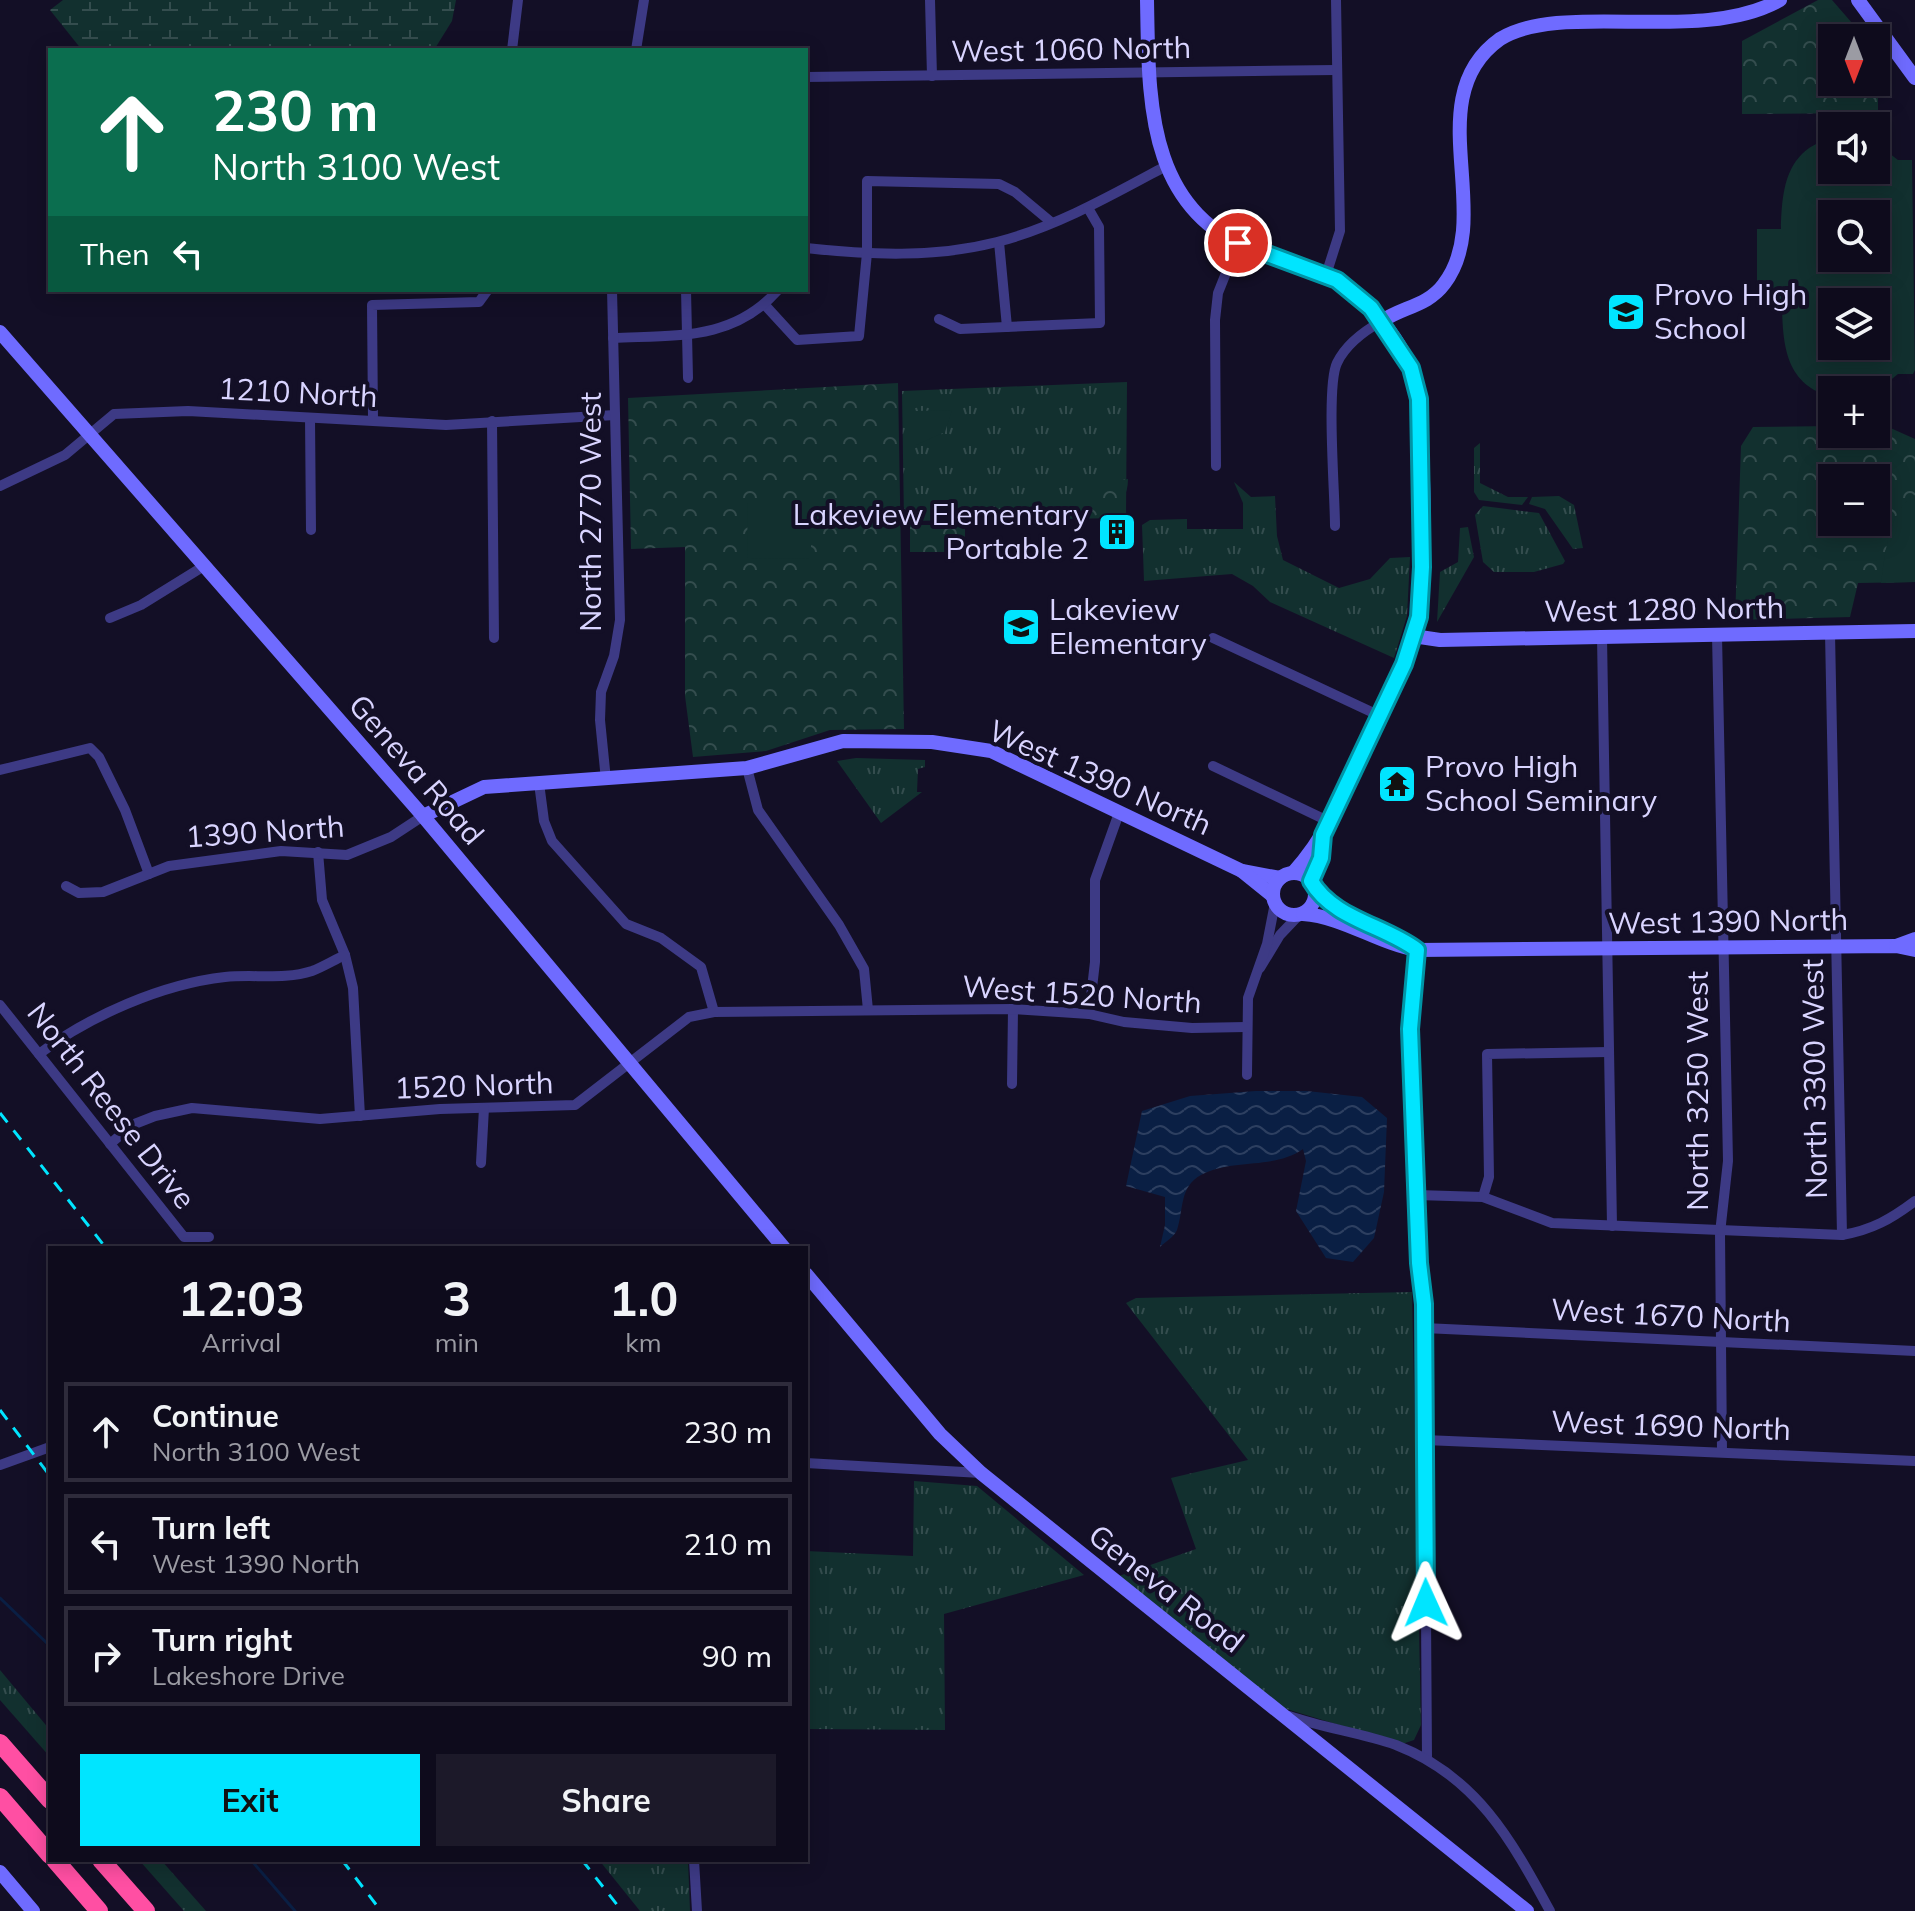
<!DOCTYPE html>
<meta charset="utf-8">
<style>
:root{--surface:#0e0b1c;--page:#1c1929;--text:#f1f3f6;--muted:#9b9ba3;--line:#2e2b3b;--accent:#00e5ff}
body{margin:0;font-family:Mulish,sans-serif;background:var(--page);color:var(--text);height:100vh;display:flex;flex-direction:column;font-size:30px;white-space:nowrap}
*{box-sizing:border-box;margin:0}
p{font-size:26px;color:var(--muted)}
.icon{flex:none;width:44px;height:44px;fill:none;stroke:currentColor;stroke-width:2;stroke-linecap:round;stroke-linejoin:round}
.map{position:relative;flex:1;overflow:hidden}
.sheet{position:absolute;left:48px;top:1246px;width:760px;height:616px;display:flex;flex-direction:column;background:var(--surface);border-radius:0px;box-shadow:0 4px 20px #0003,0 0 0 2px var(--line)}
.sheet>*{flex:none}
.guide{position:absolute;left:48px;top:48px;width:760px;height:244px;border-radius:0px;box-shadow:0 4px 20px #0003,0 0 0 2px var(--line);background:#0b6e4f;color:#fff;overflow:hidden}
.needle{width:52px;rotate:180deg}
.buttons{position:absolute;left:1818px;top:24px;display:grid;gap:16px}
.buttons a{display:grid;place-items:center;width:72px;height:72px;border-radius:0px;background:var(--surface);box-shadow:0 4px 20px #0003,0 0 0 2px var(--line);font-size:40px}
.pin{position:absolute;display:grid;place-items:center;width:68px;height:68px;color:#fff;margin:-34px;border:4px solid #fff;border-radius:50%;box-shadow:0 2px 8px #0007}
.me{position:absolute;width:88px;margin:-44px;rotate:359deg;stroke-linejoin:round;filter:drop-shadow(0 0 6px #0008)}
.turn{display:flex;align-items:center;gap:28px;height:168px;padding:0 32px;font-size:36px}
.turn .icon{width:104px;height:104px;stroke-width:2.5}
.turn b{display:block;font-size:56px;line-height:68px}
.then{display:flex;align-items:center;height:76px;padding:0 32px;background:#0003;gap:16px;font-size:30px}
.eta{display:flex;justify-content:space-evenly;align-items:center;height:136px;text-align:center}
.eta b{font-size:48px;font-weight:700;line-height:56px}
.cta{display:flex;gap:16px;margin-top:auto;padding:16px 32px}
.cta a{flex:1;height:92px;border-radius:0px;background:var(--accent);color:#111;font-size:32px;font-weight:700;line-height:92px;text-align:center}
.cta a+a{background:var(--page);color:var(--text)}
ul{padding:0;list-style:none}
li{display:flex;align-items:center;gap:24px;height:100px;margin:0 16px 12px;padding:0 16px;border:4px solid var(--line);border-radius:0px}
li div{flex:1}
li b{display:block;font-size:30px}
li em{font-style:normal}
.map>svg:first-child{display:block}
</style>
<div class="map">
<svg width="1915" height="1911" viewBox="0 0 1915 1911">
<defs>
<pattern id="grass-tufts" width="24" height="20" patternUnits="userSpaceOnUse" patternTransform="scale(2)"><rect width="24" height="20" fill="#12302f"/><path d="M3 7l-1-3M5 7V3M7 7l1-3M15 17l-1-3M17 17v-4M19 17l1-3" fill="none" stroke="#344d4e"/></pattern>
<pattern id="wetland-marsh" width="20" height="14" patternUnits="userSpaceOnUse" patternTransform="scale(2)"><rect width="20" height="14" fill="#12302f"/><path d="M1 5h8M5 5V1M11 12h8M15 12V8" fill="none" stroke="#344d4e"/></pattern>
<pattern id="park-crowns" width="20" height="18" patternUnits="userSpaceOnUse" patternTransform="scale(2)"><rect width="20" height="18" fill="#12302f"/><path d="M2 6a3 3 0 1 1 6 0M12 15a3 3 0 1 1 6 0" fill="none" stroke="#344d4e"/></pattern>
<pattern id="water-waves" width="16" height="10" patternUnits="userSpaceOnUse" patternTransform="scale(2)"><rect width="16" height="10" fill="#0a1f44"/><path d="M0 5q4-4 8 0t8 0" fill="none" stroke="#2d3f60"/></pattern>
</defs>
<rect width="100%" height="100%" fill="#130f26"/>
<!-- grass -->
<g fill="url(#grass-tufts)">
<path d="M1127,382l-1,136 -222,3 -2,-130z"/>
<path d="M1480,443v40l28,14h20l-6,8 -43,-5 -5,-8v-44z"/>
<path d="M1234,482l17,15 24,-1 2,40 6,24 56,28 31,-9 20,-21 20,-1 -3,59 -13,42 -124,-56 -17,-16 -21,-12 -88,7 -2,-56 8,-5 37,-1v10h56v-26z"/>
<path d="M1559,496l15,9 9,43 -10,1 -28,-40 -16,-5 3,-7z"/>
<path d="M1483,506l56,7 26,48 -2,3 -29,8h-40l-11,-10 -8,-47z"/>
<path d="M1468,527l6,30 -37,65 3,-50 18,-10 2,-34z"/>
<path d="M856,758l69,2v7l-7,2 -1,23h5l-41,31 -44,-62z"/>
<path d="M1412,1292l9,433 -7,15 -12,4 -119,-36 -167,-131 80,-28 -25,-71 77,-18 -122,-157 10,-5z"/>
<path d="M914,1481l63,5 107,89 -140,39 1,116 -139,-1v-178l107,5z"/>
<path d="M0,1670l50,60v27l-50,-57z"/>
<path d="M139,1860h22l45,51h-22z"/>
<path d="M599,1860h89l2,51h-50z"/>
</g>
<!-- wetland -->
<path fill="url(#wetland-marsh)" d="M63,0h393l-4,21 -18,29h-352l-32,-40z"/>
<!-- park -->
<g fill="url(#park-crowns)" fill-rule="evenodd">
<path d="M1818,0h14l33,38h-33v44h44v-29l2,2v58l-136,1v-73z"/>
<path d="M898,383l6,346 -74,1 -64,21 -73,6 -8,-61v-149l-54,2 -3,-151z"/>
<path d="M1832,426v8h44v-8h10l29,13v143l-57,1 -8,34 -115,3 6,-174 12,-19zM1832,478h44v44h-44z"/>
<path d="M1128,479c0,30 -24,36 -49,39v-22l10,-11z"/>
<rect x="910" y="525" width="55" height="27"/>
</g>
<!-- garden -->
<g fill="#12302f" fill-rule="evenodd">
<path d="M1832,138v32h44v-27l22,17h14l3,210 -2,4h-15l-22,18 -44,-2v7c-45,-12 -49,-49 -50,-89l-25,-2v-77h24c1,-41 5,-79 51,-91zM1876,214v44h-44v-44zM1876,302v44h-44v-44z"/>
<path d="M952,410l-7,22 -29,13v-34z"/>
<path d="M1915,495v87l-34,1c4,-27 7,-73 34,-88z"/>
<path d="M747,502h64v56l-63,1z"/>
</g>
<!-- water -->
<path fill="url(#water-waves)" d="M1256,1091h51l55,6 25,21 -3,74 -10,46 -21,24 -27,-4 -30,-47 10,-50 -3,-12c-30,21 -70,9 -102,26 -22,12 -17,34 -24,55 -3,7 -12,12 -17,17l5,-22v-28l-39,-11 16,-75 48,-15z"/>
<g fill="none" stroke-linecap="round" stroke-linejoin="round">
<!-- stream -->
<g stroke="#0a1f44" stroke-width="3">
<path d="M0,1598l50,48"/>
<path d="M251,1860l44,51"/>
</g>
<!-- street -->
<g stroke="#3d3a85" stroke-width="10">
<path d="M930,0l2,76"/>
<path d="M512,50l6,-50"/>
<path d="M636,50l8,-50"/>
<path d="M806,77l530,-7"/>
<path d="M999,242l8,85"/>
<path d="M806,248c63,7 129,10 191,-6 59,-15 115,-47 169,-76"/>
<path d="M1326,275l14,-44 -4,-231"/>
<path d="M686,290l2,88"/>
<path d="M765,305l32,35 62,-4 8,-83v-72l132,3 16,8 36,30"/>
<path d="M939,319l21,10 140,-6 -1,-96 -11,-19"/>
<path d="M613,338c63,-3 120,3 165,-48"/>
<path d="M310,418l1,112"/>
<path d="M373,419l-1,-114 107,-3 8,-11"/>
<path d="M492,421l2,217"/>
<path d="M1216,466l-1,-146 3,-27 20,-50"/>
<path d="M0,486l65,-31 49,-41 74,-3 258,14 169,-10"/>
<path d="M1335,526c0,-32 -9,-140 2,-163 9,-19 27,-32 45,-42"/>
<path d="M110,618l31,-13 63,-39"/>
<path d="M1830,633l12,602"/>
<path d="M1717,635l11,526 -8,72 2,219"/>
<path d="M1602,637l10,589"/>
<path d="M1213,638l165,77"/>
<path d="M1213,766l117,56"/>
<path d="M747,768l11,42 81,115 25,44 4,41"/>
<path d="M0,770l90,-22 9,9 26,53 24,64"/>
<path d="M606,780l-6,-60 1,-28 13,-36 6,-36 -8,-330"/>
<path d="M539,783l5,38 8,20 74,83 35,14 40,29 13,45"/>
<path d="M318,852l4,48 23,55 8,33 7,128"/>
<path d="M66,886l13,7 24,-1 66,-26 112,-15 66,4 44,-18 32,-21"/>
<path d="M1417,950l-7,79 14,299 3,430"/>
<path d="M1260,968l20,-33 19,-20"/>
<path d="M0,1005l184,232h25"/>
<path d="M1089,1014l6,-52v-82l24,-67"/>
<path d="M39,1054c50,-38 123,-70 186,-77 28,-3 60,3 87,-6 11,-4 22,-11 33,-16"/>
<path d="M1247,1075l1,-77 19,-54 8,-41"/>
<path d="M1012,1084l1,-75"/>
<path d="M110,1144l22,-19 23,-9 37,-8 128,11 120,-10 135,-4 114,-88 25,-5 299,-3 76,5 35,8 68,6 54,-1"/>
<path d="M481,1163l3,-55"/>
<path d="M1417,1195l66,2 69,26 290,12c30,-5 49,-16 73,-34"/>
<path d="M1483,1197l6,-20 -2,-123 122,-2"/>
<path d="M1424,1328l491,23"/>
<path d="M1425,1440l490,21"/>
<path d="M806,1463l175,10"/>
<path d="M0,1465l50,-18"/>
<path d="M1289,1716c35,12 72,17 107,29 80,31 115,94 154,166"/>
<path d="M694,1860l3,51"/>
</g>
<!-- secondary -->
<g stroke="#6f6bff" stroke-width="14">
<path d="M1147,0c2,101 -2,215 116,254 40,13 82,23 111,57 14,17 28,35 36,56 15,35 18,214 8,253 -9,34 -24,63 -39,94 -26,56 -44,113 -86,159"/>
<path d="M1858,0l57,78"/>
<path d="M1382,321c20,-14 46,-15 62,-37 53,-69 -27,-186 56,-245 63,-39 200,6 280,-39"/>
<path d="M0,332l423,484 361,432"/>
<path d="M1413,636l27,4 475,-9"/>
<path d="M423,816l61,-29 263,-19 96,-27 89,1 59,9 251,120 38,7"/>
<path d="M1242,871l31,25"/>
<circle cx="1294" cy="894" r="21"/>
<path d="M1311,881l10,-23 2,-22"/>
<path d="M1314,887c26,31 68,37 100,60"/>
<path d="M1303,914c41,3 74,29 114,36l479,-4 19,4"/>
<path d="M1896,946l19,-7"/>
<path d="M806,1274l134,160 41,39 546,438"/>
<path d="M0,1872l33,39"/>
</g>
<!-- highway -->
<g stroke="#ff4fa3" stroke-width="18">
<path d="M0,1743l50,57"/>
<path d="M0,1797l50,58"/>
<path d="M55,1860l44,51"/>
<path d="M101,1860l45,51"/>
</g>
<!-- rail -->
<g stroke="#00e5ff" stroke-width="3" stroke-dasharray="12 10" stroke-linecap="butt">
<path d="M0,1113l106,135"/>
<path d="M0,1410l50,66"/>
<path d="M342,1860l39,51"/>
<path d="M582,1860l40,51"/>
</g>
</g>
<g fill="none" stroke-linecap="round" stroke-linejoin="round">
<!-- route casing -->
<g stroke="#0095a6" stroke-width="20">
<path id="route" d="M1238,243l99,37 34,28 40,60 8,31 3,168 -3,50 -15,47 -81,171 -2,23 -10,23c22,38 73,44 106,69l-7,79 9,234 5,41 2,299"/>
</g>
<!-- route -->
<use href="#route" stroke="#00e5ff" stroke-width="14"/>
</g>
<!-- icons -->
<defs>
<g id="school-square" transform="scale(2)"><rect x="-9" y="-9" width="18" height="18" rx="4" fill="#00e5ff" stroke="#130f26"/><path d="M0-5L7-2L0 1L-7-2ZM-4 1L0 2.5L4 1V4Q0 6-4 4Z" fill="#111"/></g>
<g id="building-square" transform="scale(2)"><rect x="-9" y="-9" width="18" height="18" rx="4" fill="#00e5ff" stroke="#130f26"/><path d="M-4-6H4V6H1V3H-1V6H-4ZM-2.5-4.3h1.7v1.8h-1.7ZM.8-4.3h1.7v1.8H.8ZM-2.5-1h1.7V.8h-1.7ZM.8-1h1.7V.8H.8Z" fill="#111"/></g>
<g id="temple-square" transform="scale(2)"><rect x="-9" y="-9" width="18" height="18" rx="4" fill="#00e5ff" stroke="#130f26"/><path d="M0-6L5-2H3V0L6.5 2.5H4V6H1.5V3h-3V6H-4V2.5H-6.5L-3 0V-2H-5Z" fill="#111"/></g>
</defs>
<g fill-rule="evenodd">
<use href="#school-square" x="1626" y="312"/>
<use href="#building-square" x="1117" y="532"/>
<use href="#school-square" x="1021" y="627"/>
<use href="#temple-square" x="1397" y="784"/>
</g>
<g text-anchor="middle" stroke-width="8" stroke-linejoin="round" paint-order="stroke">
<!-- street labels -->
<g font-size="30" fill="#d9d4ff" stroke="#130f26">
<text transform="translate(1071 50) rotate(-1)" y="10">West 1060 North</text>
<text transform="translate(298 393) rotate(3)" y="10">1210 North</text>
<text transform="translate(591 512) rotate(-90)" y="10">North 2770 West</text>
<text transform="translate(1664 610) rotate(-1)" y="10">West 1280 North</text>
<text transform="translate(416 770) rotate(49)" y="10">Geneva Road</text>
<text transform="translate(1100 778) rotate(24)" y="10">West 1390 North</text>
<text transform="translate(265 832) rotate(-4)" y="10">1390 North</text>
<text transform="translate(1728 922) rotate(-1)" y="10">West 1390 North</text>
<text transform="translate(1082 995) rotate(4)" y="10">West 1520 North</text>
<text transform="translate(1815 1079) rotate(-91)" y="10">North 3300 West</text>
<text transform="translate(474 1086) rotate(-2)" y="10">1520 North</text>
<text transform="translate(1698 1091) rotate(-90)" y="10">North 3250 West</text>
<text transform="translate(111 1106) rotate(52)" y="10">North Reese Drive</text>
<text transform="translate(1671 1316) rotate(3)" y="10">West 1670 North</text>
<text transform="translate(1671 1426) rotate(2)" y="10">West 1690 North</text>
<text transform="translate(1166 1589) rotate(38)" y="10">Geneva Road</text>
</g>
<!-- poi labels -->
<g font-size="30" fill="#d9d4ff" stroke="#130f26" text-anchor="start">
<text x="1654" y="305">Provo High<tspan x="1654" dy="34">School</tspan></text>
<text x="1089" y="525" text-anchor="end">Lakeview Elementary<tspan x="1089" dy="34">Portable 2</tspan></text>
<text x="1049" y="620">Lakeview<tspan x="1049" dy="34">Elementary</tspan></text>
<text x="1425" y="777">Provo High<tspan x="1425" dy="34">School Seminary</tspan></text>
</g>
</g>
</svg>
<div class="buttons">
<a><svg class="needle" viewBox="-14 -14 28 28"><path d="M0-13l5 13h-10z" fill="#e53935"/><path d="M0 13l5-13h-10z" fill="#9b9ba3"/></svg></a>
<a><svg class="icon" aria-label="sound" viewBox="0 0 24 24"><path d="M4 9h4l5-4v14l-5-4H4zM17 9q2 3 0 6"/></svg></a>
<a><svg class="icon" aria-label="search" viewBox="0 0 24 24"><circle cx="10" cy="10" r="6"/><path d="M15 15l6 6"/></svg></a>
<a><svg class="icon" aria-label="layers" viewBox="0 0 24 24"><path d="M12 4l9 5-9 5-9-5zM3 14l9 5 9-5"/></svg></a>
<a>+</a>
<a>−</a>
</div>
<div class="pin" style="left:1238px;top:243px;background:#d93025"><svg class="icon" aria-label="arrive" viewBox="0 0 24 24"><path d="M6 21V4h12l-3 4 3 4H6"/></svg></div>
<svg class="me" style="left:1426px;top:1603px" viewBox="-20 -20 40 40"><path d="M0-17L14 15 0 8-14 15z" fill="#00e5ff" stroke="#fff" stroke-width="4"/></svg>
<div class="guide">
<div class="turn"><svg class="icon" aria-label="ahead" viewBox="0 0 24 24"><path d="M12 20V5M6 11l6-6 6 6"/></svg><div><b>230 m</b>North 3100 West</div></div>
<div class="then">Then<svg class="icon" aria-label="left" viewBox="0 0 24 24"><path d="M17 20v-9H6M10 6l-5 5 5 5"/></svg></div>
</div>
<section class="sheet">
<div class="eta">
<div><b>12:03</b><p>Arrival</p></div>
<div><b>3</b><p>min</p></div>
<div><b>1.0</b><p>km</p></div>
</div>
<ul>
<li><svg class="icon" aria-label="ahead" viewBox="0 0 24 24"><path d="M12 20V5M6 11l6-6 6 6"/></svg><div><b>Continue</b><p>North 3100 West</p></div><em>230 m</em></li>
<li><svg class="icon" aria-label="left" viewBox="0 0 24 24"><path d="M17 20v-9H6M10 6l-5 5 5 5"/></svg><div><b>Turn left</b><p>West 1390 North</p></div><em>210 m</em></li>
<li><svg class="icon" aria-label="right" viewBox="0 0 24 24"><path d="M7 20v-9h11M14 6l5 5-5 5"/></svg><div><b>Turn right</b><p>Lakeshore Drive</p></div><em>90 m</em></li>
</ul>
<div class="cta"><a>Exit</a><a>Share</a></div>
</section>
</div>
